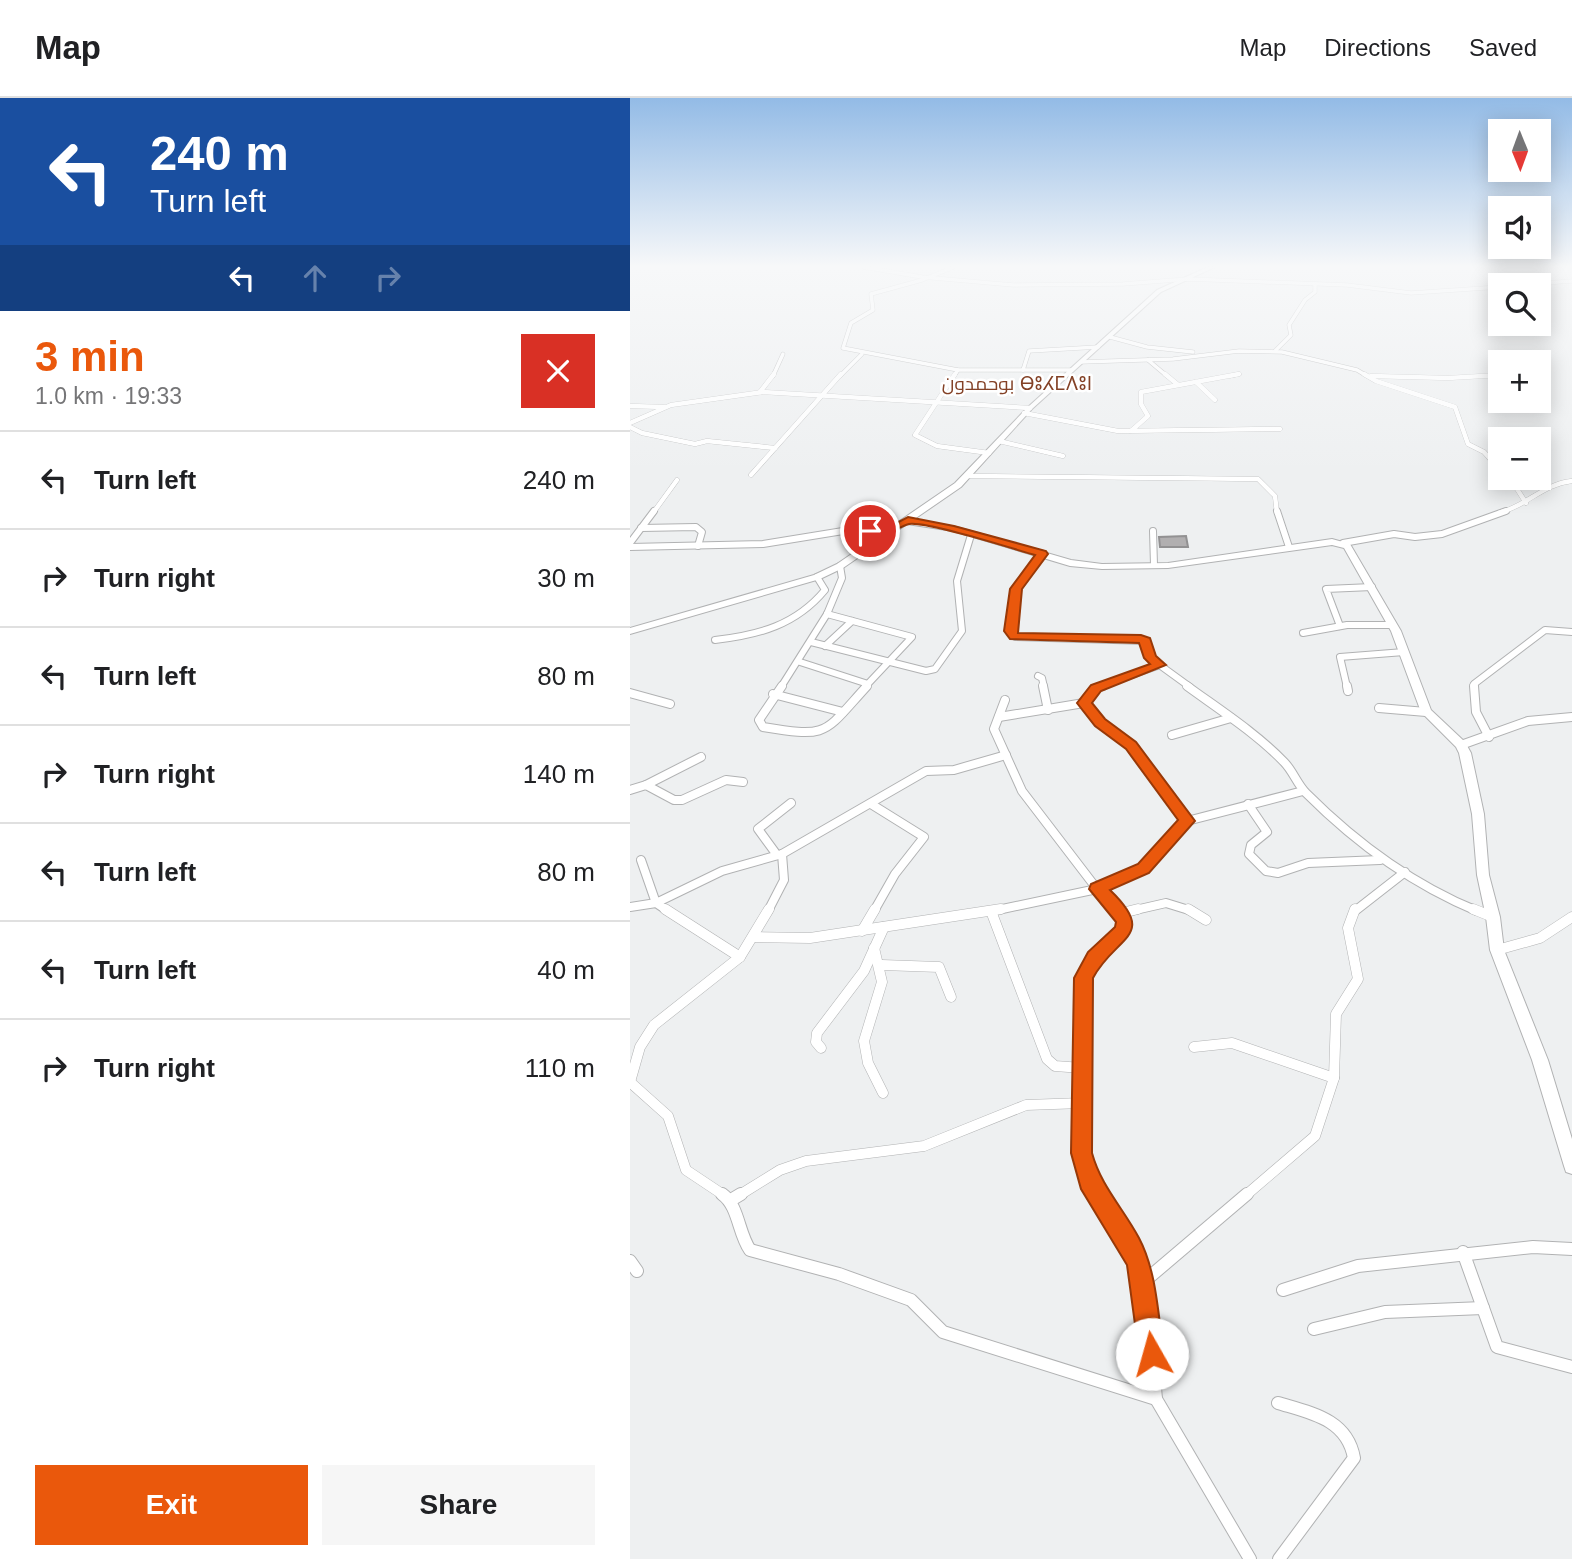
<!DOCTYPE html>
<meta charset="utf-8">
<style>
:root{--surface:#fff;--page:#f6f6f6;--text:#202124;--muted:#757577;--line:#e0e0e0;--accent:#ea580c}
body{margin:0;font-family:Arial,Cairo,"Noto Sans Tifinagh",sans-serif;background:var(--page);color:var(--text);height:100vh;display:flex;flex-direction:column;font-size:26px;white-space:nowrap}
*{box-sizing:border-box;margin:0}
p{font-size:23px;color:var(--muted)}
.icon{flex:none;width:38px;height:38px;fill:none;stroke:currentColor;stroke-width:2;stroke-linecap:round;stroke-linejoin:round}
.map{position:relative;flex:1;overflow:hidden}
.details{display:flex;flex-direction:column;background:var(--surface);width:630px}
.details>*{flex:none}
.guide{background:#1a4fa0;color:#fff;overflow:hidden}
.needle{width:46px;rotate:179deg}
.tools{position:absolute;left:858px;top:21px;display:grid;gap:14px}
.tools a{display:grid;place-items:center;width:63px;height:63px;border-radius:0px;background:var(--surface);box-shadow:0 4px 18px #0003;font-size:35px}
.pin{position:absolute;display:grid;place-items:center;width:60px;height:60px;color:#fff;margin:-30px;border:4px solid #fff;border-radius:50%;box-shadow:0 2px 7px #0007}
.me{position:absolute;width:77px;margin:-38px;rotate:353deg;stroke-linejoin:round;filter:drop-shadow(0 0 5px #0008)}
.turn{display:flex;align-items:center;gap:24px;height:147px;padding:0 35px;font-size:32px}
.turn .icon{width:91px;height:91px;stroke-width:2.5}
.turn b{display:block;font-size:49px;line-height:60px}
.lanes{display:flex;align-items:center;height:66px;padding:0 35px;background:#0003;justify-content:center;gap:35px;direction:ltr}
.lanes .off{opacity:.35}
.round{display:grid;place-items:center;flex:none;width:74px;height:74px;border-radius:0px;background:var(--page)}
.summary{display:flex;align-items:center;justify-content:space-between;height:119px;padding:0 35px}
h1{font-size:42px;font-weight:700;line-height:52px;color:var(--accent)}
.action{display:flex;gap:14px;margin-top:auto;padding:14px 35px}
.action a{flex:1;height:80px;border-radius:0px;background:var(--accent);color:#fff;font-size:28px;font-weight:700;line-height:80px;text-align:center}
.action a+a{background:var(--page);color:var(--text)}
ul{padding:0;list-style:none}
li{display:flex;align-items:center;gap:21px;height:98px;padding:0 35px;border-top:2px solid var(--line)}
li div{flex:1}
li b{display:block;font-size:26px}
li em{font-style:normal}
header{display:flex;align-items:center;gap:42px;box-sizing:border-box;height:98px;padding:0 35px;background:var(--surface);border-bottom:2px solid var(--line)}
header strong{font-size:33px}
nav{display:flex;gap:38px;margin-inline-start:auto;font-size:24px}
main{display:flex;flex:1;min-height:0}
.map>svg:first-child{display:block}
</style>
<header>
<strong>Map</strong>
<nav><a>Map</a><a>Directions</a><a>Saved</a></nav>
</header>
<main>
<section class="details">
<div class="guide">
<div class="turn"><svg class="icon" aria-label="left" viewBox="0 0 24 24"><path d="M17 20v-9H6M10 6l-5 5 5 5"/></svg><div><b>240 m</b>Turn left</div></div>
<div class="lanes"><svg class="icon" aria-label="left" viewBox="0 0 24 24"><path d="M17 20v-9H6M10 6l-5 5 5 5"/></svg><svg class="icon off" aria-label="ahead" viewBox="0 0 24 24"><path d="M12 20V5M6 11l6-6 6 6"/></svg><svg class="icon off" aria-label="right" viewBox="0 0 24 24"><path d="M7 20v-9h11M14 6l5 5-5 5"/></svg></div>
</div>
<div class="summary"><div><h1>3 min</h1><p>1.0 km · 19:33</p></div><a class="round" style="background:#d93025;color:#fff"><svg class="icon" aria-label="close" viewBox="0 0 24 24"><path d="M6 6l12 12M18 6L6 18"/></svg></a></div>
<ul>
<li><svg class="icon" aria-label="left" viewBox="0 0 24 24"><path d="M17 20v-9H6M10 6l-5 5 5 5"/></svg><div><b>Turn left</b></div><em>240 m</em></li>
<li><svg class="icon" aria-label="right" viewBox="0 0 24 24"><path d="M7 20v-9h11M14 6l5 5-5 5"/></svg><div><b>Turn right</b></div><em>30 m</em></li>
<li><svg class="icon" aria-label="left" viewBox="0 0 24 24"><path d="M17 20v-9H6M10 6l-5 5 5 5"/></svg><div><b>Turn left</b></div><em>80 m</em></li>
<li><svg class="icon" aria-label="right" viewBox="0 0 24 24"><path d="M7 20v-9h11M14 6l5 5-5 5"/></svg><div><b>Turn right</b></div><em>140 m</em></li>
<li><svg class="icon" aria-label="left" viewBox="0 0 24 24"><path d="M17 20v-9H6M10 6l-5 5 5 5"/></svg><div><b>Turn left</b></div><em>80 m</em></li>
<li><svg class="icon" aria-label="left" viewBox="0 0 24 24"><path d="M17 20v-9H6M10 6l-5 5 5 5"/></svg><div><b>Turn left</b></div><em>40 m</em></li>
<li><svg class="icon" aria-label="right" viewBox="0 0 24 24"><path d="M7 20v-9h11M14 6l5 5-5 5"/></svg><div><b>Turn right</b></div><em>110 m</em></li>
</ul>
<div class="action"><a>Exit</a><a>Share</a></div>
</section>
<div class="map">
<svg width="942" height="1461" viewBox="0 0 942 1461">
<rect width="100%" height="100%" fill="#eef0f1"/>
<!-- building -->
<path fill="#b1afb0" stroke="#929192" stroke-width="2" d="M556,438l2,11h-28l-1,-10z"/>
<g fill="none" stroke-linecap="round" stroke-linejoin="round">
<!-- street-far5 casing -->
<g stroke="#b1b2b3" stroke-width="4.5">
<g id="street-far5">
<path d="M233,169l59,10 91,8 110,-1 65,-5 159,6 64,8 89,-6"/>
<path d="M324,169l-32,13 -51,14 2,16 -22,13 -8,25 115,22h114"/>
<path d="M888,187l54,-4"/>
<path d="M480,239l37,10 46,5"/>
<path d="M645,253l16,-16 -2,-10 16,-25 10,-8v-7"/>
<path d="M518,262l19,16"/>
<path d="M451,264l92,-3 66,-8 43,1 75,18 10,6"/>
<path d="M393,272l6,-19 69,-4"/>
<path d="M143,278l10,-22"/>
<path d="M210,278l22,-22"/>
<path d="M324,278l4,-6"/>
<path d="M600,278l9,-2"/>
<path d="M860,278l10,-1"/>
</g>
</g>
<!-- street-far4 casing -->
<g stroke="#b1b2b3" stroke-width="5">
<g id="street-far4">
<path d="M325,276l-40,61 22,11 52,7"/>
<path d="M535,276l12,10"/>
<path d="M734,276l12,7 79,26 13,37 16,8 16,18"/>
<path d="M741,278l77,2 52,-3"/>
<path d="M566,284l19,18"/>
<path d="M130,294l14,-18"/>
<path d="M0,308l34,1"/>
<path d="M394,315l94,18 162,-2"/>
<path d="M0,325l41,-18 92,-13 267,16"/>
<path d="M0,329l12,6 53,11 12,-3 68,7"/>
<path d="M501,333l17,-15 -7,-12v-12l98,-18"/>
<path d="M369,343l64,15"/>
<path d="M121,377l90,-101"/>
<path d="M339,378l289,3 17,17 2,17"/>
<path d="M880,380l16,25"/>
<path d="M23,415l24,-33"/>
<path d="M869,415c29,-8 44,-29 73,-32"/>
</g>
</g>
<!-- street-far3 casing -->
<g stroke="#b1b2b3" stroke-width="8">
<g id="street-far3">
<path d="M647,413l12,36"/>
<path d="M11,430l55,-1 6,5 -4,14"/>
<path d="M523,433l1,34"/>
<path d="M0,445l24,-32"/>
<path d="M713,445l51,-9 21,3 27,-3 64,-23"/>
<path d="M0,449l133,-3 80,-13h46"/>
<path d="M412,456l-24,35 -8,42 5,6 131,4 4,17 40,29"/>
<path d="M197,516l85,23 -47,50"/>
<path d="M197,516l15,-36 -2,-12"/>
<path d="M710,528l-14,-37 46,-2"/>
<path d="M673,535l44,-8h46"/>
<path d="M85,542c44,-5 81,-15 110,-50l-8,-13"/>
<path d="M181,544l115,29 9,-2 27,-38 -5,-50 14,-46"/>
<path d="M195,548l27,-25"/>
<path d="M170,564l68,22"/>
<path d="M408,578l4,2 2,9"/>
<path d="M151,589l46,-73"/>
<path d="M468,589l62,-22"/>
<path d="M717,589l-7,-30 64,-5"/>
<path d="M844,589v-3l71,-54 27,2"/>
</g>
</g>
<!-- street-far2 casing -->
<g stroke="#b1b2b3" stroke-width="10">
<g id="street-far2">
<path d="M152,588l-23,34 4,7c67,11 60,7 104,-41"/>
<path d="M413,588l5,24"/>
<path d="M557,588c33,24 69,47 97,76 9,9 13,22 22,31 50,50 105,91 171,118"/>
<path d="M717,588l1,5"/>
<path d="M844,588l2,26 13,25"/>
<path d="M0,595l40,11"/>
<path d="M143,596l70,18"/>
<path d="M375,602l-11,29 28,62 75,98 23,22"/>
<path d="M454,605l16,19 31,23 56,76"/>
<path d="M749,610l47,4"/>
<path d="M369,619l85,-14 12,-15 7,-2"/>
<path d="M542,637l59,-17"/>
<path d="M831,647l67,-24 44,-4"/>
<path d="M16,687l55,-28"/>
<path d="M0,692l16,-5 28,15h8l44,-20 17,2"/>
<path d="M241,706l53,33 -29,37 -21,37"/>
<path d="M618,706l19,28 -16,13 -2,9 17,17 12,2 30,-10 72,-3"/>
<path d="M147,757l-19,-26 33,-26"/>
<path d="M11,762l15,43 66,-32 60,-17"/>
<path d="M0,809l26,-4 12,8"/>
<path d="M138,813l16,-31 -2,-26 144,-83 28,-1 52,-15"/>
<path d="M363,813l104,-22 47,-21 43,-47 116,-30"/>
<path d="M501,813l35,-8 26,8"/>
<path d="M725,813l50,-39"/>
</g>
</g>
<!-- street-far1 casing -->
<g stroke="#b1b2b3" stroke-width="11">
<g id="street-far1">
<path d="M35,811l75,48"/>
<path d="M558,811l18,11"/>
<path d="M843,811l20,8"/>
<path d="M361,813l56,148 8,7 27,2"/>
<path d="M492,815l16,-4"/>
<path d="M232,833l13,-22"/>
<path d="M125,839l55,1 191,-29"/>
<path d="M244,850l8,34 -18,59 4,22 15,30"/>
<path d="M867,852l43,-12 32,-21"/>
<path d="M252,867l57,2 12,30"/>
<path d="M564,949l38,-4 102,35"/>
<path d="M191,950l-5,-6 1,-9 47,-62 20,-44"/>
<path d="M0,984l38,34 18,54 39,26"/>
<path d="M0,984l10,-35 14,-22 86,-68 29,-48"/>
<path d="M108,1098l42,-26 26,-9 118,-15 102,-41 56,-2"/>
<path d="M468,1098l-9,-14 -7,-29 1,-175 39,-48 3,-8 -7,-13"/>
<path d="M615,1098l70,-60 19,-58 2,-64 22,-35 -10,-51 7,-19"/>
</g>
</g>
<!-- street casing -->
<g stroke="#b1b2b3" stroke-width="14">
<g id="street">
<path d="M92,1096c17,12 16,39 28,56l89,24 72,26 32,32 213,67"/>
<path d="M467,1096l34,52 7,19 12,66 6,68 94,160"/>
<path d="M101,1102l10,-6"/>
<path d="M833,1154l34,95 75,20"/>
<path d="M0,1163l7,10"/>
<path d="M510,1187l107,-91"/>
<path d="M653,1192l75,-24 175,-19 39,2"/>
<path d="M684,1231l71,-17 98,-4"/>
<path d="M648,1305c33,10 69,16 76,55l-75,101"/>
</g>
</g>
<!-- secondary casing -->
<g stroke="#b1b2b3" stroke-width="2">
<path id="secondary" d="M578,169h7l-54,25 -129,117 -71,78 -48,33 44,7 114,33 31,4 66,-1 164,-24 18,5 51,87 30,79 34,32 6,11 13,61 5,61 11,42 4,33 44,110 24,79v35l-6,-2 -2,-6 -32,-106 -42,-110 -4,-33 -9,-42 -5,-61 -13,-61 -3,-6 -35,-35 -30,-81 -47,-83 -12,-3 -164,23 -66,1 -32,-3 -117,-35 -46,-7 -64,44 -23,11 -190,55v-6l184,-53 23,-11 118,-81 73,-76 129,-117z"/>
</g>
<!-- street-far5 -->
<use href="#street-far5" stroke="#fff" stroke-width="3.5"/>
<!-- street-far4 -->
<use href="#street-far4" stroke="#fff" stroke-width="4.5"/>
<!-- street-far3 -->
<use href="#street-far3" stroke="#fff" stroke-width="6"/>
<!-- street-far2 -->
<use href="#street-far2" stroke="#fff" stroke-width="8"/>
<!-- street-far1 -->
<use href="#street-far1" stroke="#fff" stroke-width="10"/>
<!-- street -->
<use href="#street" stroke="#fff" stroke-width="12"/>
<!-- secondary -->
<use href="#secondary" fill="#fff" fill-rule="evenodd"/>
</g>
<!-- sky -->
<linearGradient id="sky" x2="0" y2="1"><stop stop-color="#93bbe6"/><stop offset="0.45" stop-color="#f7f8f9"/><stop offset="1" stop-color="#f7f8f9" stop-opacity="0"/></linearGradient>
<rect width="942" height="374" fill="url(#sky)"/>
<!-- route -->
<path fill="#ea580c" stroke="#983908" stroke-width="2" d="M278,419l46,9 92,25 2,3 -26,35 -4,44 123,2 9,3 6,18 10,9 -65,26 -9,12 13,16 31,23 59,79 -46,52 -39,17c49,47 5,46 -17,88l-1,175c9,33 31,55 47,85 18,34 19,78 25,116l-3,8 -9,4 -9,-4 -4,-8 -12,-89 -46,-76 -10,-36 3,-175 14,-26 27,-25 1,-5 -27,-33 2,-5 47,-20 40,-44 -52,-71 -31,-23 -18,-23 14,-18 59,-21 -6,-6 -5,-15 -129,-4 -6,-8 6,-42 25,-34c-22,-6 -108,-34 -126,-31 -15,4 -27,20 -45,7l6,-3h17z"/>
<g text-anchor="middle" stroke-width="5" stroke-linejoin="round" paint-order="stroke">
<!-- far-quarter labels -->
<g font-size="19" fill="#834126" stroke="#fff">
<text x="387" y="292">بوحمدون ⴱⵓⵃⵎⴷⵓⵏ</text>
</g>
</g>
</svg>
<div class="tools">
<a><svg class="needle" viewBox="-14 -14 28 28"><path d="M0-13l5 13h-10z" fill="#e53935"/><path d="M0 13l5-13h-10z" fill="#757577"/></svg></a>
<a><svg class="icon" aria-label="sound" viewBox="0 0 24 24"><path d="M4 9h4l5-4v14l-5-4H4zM17 9q2 3 0 6"/></svg></a>
<a><svg class="icon" aria-label="search" viewBox="0 0 24 24"><circle cx="10" cy="10" r="6"/><path d="M15 15l6 6"/></svg></a>
<a>+</a>
<a>−</a>
</div>
<div class="pin" style="left:240px;top:433px;background:#d93025"><svg class="icon" aria-label="arrive" viewBox="0 0 24 24"><path d="M6 21V4h12l-3 4 3 4H6"/></svg></div>
<svg class="me" style="left:522px;top:1256px" viewBox="-20 -20 40 40"><circle r="19" fill="#fff"/><path d="M0-13L10 11 0 6-10 11z" fill="#ea580c"/></svg>
</div>
</main>
